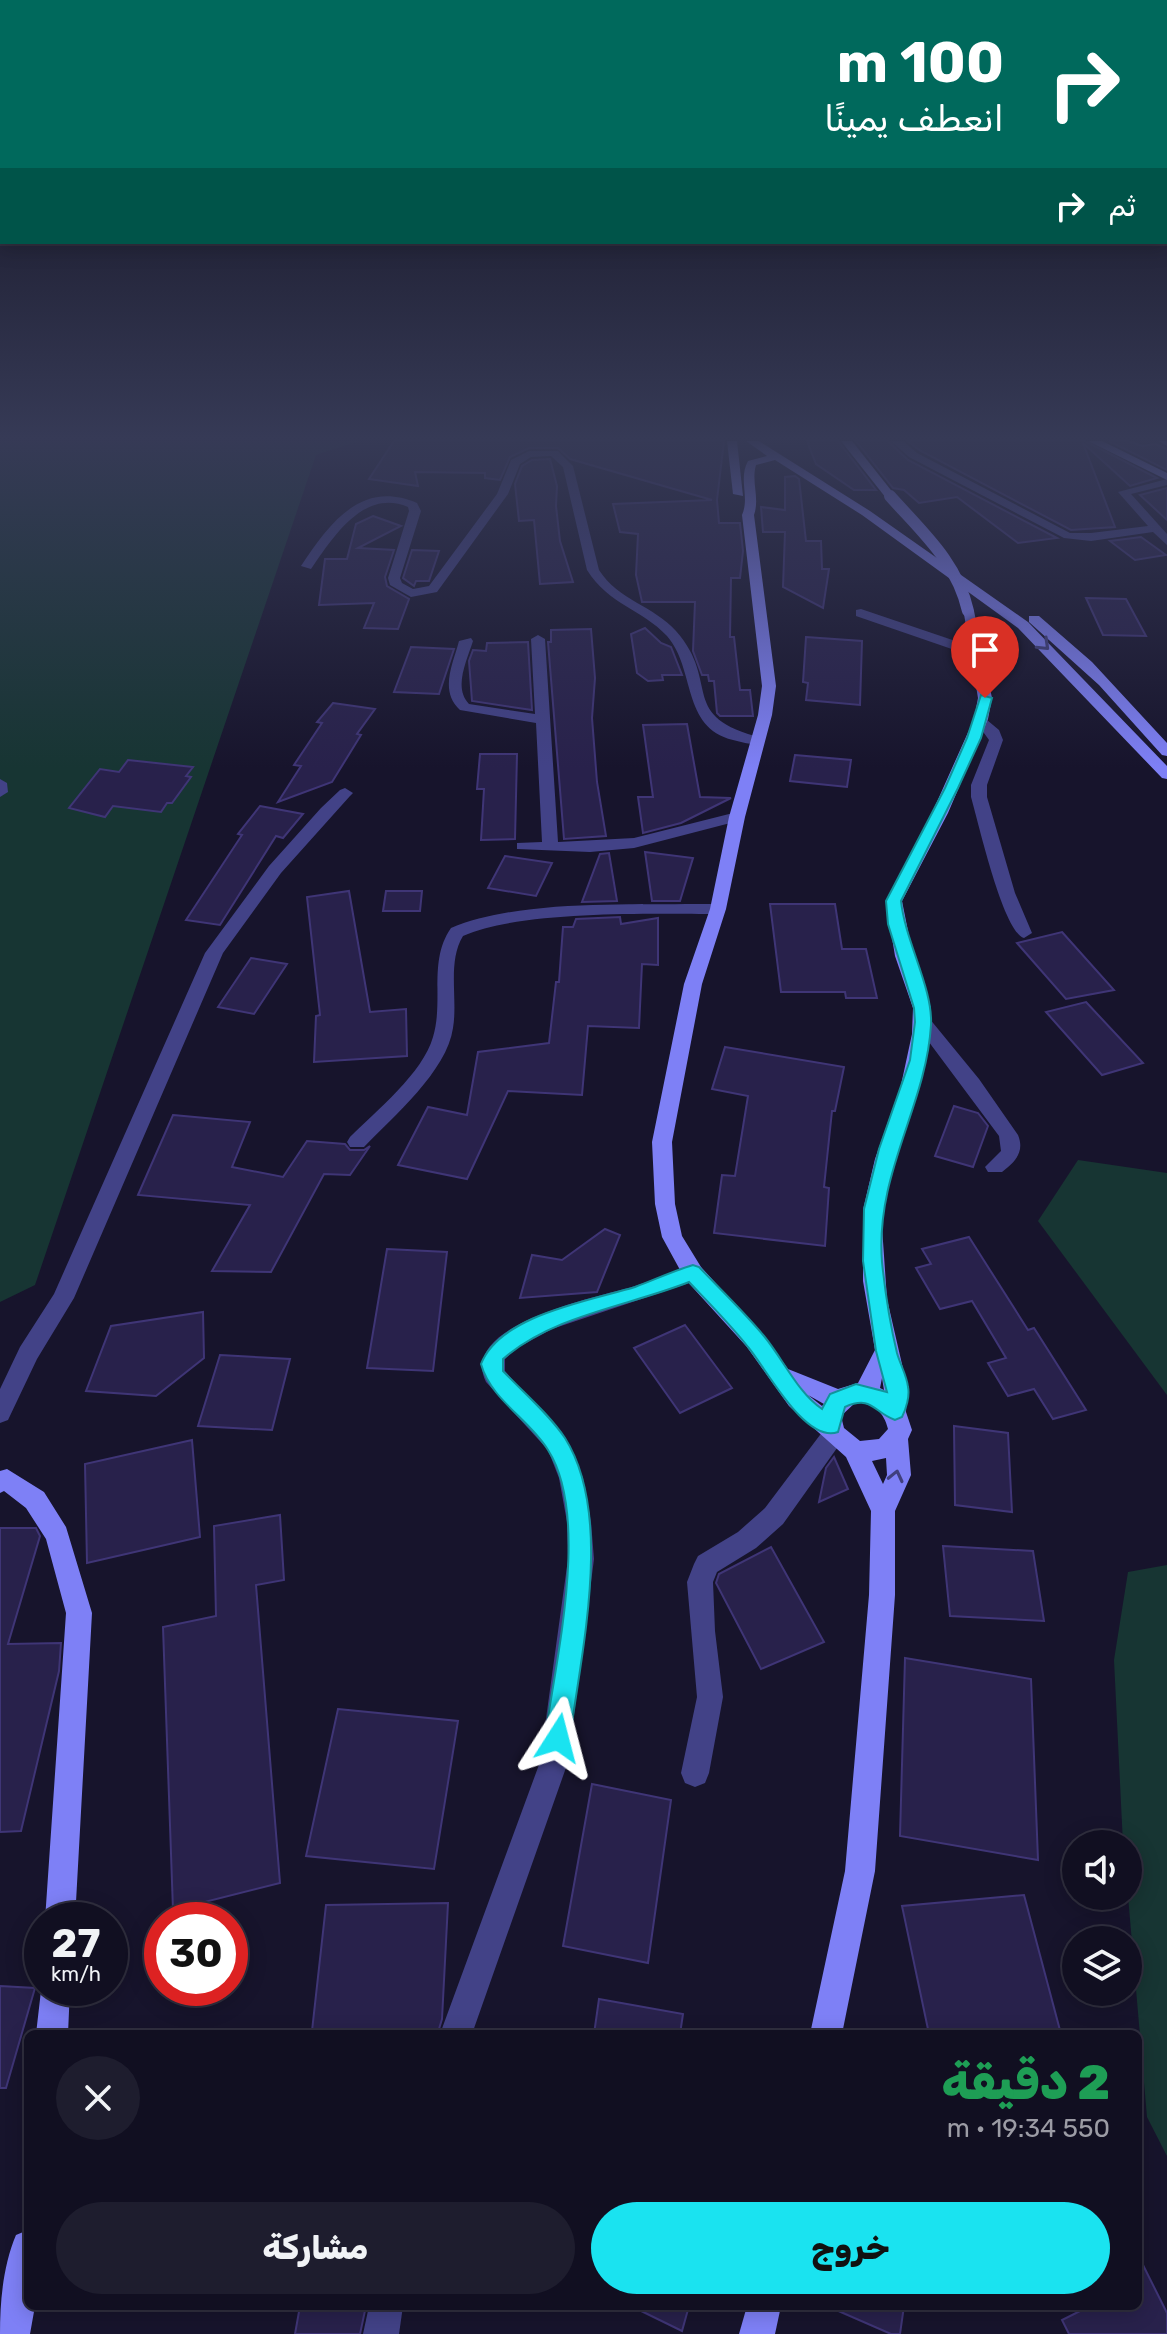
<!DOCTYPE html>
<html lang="ar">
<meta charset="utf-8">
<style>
:root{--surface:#110f21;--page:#1e1d2e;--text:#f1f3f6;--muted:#9c9ca5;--line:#302f3f;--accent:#1ae3f0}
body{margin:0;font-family:Rubik,"Noto Sans Arabic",sans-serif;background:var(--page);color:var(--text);direction:rtl;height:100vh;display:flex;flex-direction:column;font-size:30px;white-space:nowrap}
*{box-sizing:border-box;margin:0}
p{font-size:26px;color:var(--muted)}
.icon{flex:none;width:44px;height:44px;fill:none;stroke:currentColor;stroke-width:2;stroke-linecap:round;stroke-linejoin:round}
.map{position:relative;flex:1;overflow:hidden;direction:ltr}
.side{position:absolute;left:24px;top:2030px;width:1118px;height:280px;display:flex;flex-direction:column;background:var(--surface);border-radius:12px;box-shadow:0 4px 20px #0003,0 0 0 2px var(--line);direction:rtl}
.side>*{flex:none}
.hud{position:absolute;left:0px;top:0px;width:1168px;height:244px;box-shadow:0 4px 20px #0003,0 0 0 2px var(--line);direction:rtl;background:#00695c;color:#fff;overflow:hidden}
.controls{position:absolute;left:1062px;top:1830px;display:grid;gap:16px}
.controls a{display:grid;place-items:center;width:80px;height:80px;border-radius:50%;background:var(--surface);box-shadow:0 4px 20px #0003,0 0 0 2px var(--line);font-size:40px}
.speed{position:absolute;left:24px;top:1902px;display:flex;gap:16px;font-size:40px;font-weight:700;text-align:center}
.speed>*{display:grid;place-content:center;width:104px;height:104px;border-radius:50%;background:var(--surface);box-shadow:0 4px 20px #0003,0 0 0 2px var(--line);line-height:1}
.speed small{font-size:20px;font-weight:400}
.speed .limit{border:12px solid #d22;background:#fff;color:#111}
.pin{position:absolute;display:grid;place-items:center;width:68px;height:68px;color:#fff;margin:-82px -34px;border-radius:50% 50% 50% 0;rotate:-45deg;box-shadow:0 0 8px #0007}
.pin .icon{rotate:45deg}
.me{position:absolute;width:88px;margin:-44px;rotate:9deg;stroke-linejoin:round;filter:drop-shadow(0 0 6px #0008)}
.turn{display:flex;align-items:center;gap:28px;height:168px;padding:0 32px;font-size:36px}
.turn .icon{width:104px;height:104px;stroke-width:2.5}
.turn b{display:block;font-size:56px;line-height:68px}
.then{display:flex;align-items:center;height:76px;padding:0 32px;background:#0003;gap:16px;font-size:30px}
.round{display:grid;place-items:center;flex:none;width:84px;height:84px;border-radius:42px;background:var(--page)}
.summary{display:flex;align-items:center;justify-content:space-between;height:136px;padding:0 32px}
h1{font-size:48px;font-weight:800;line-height:60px;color:#1e9e55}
.cta{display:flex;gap:16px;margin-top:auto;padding:16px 32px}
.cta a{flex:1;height:92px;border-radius:48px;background:var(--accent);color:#111;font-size:32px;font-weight:800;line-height:92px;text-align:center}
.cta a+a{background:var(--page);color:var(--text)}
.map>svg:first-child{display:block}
</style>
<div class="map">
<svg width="1167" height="2334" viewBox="0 0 1167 2334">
<rect width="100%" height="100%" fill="#17142c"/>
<!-- green -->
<g fill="#173533">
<path d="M0,441h359l-43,14 -281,830 -35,17z"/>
<path d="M1078,1160l89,13v222l-129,-174z"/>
<path d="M1167,1565v591l-20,-39 -19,-221v-52h-5l-9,-184 14,-88z"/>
</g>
<!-- building -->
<g fill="#28214b" stroke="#3f3576" stroke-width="2">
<path d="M394,441h330l-7,59 2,23h21l3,28 -3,27h-9l-1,59h4l6,53h10l3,26h-33l-3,-3 -3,-32h-5l-1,-6h-6l-9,-24 2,-49h-53l-6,-27 2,-41 -18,-2 -7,-28 99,-4 -142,-41 -12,-11h-29l-19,9 -10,23 -15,-2v-5l-70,-1 3,14 -49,-7z"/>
<path d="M807,441h31l38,49h-22l-38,-26z"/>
<path d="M856,441h32l20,19 149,78 -39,5 -61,-46 -38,6 -15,-13 -11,-2z"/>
<path d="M908,441h177l72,37 -27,8 -47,-43 32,84 -44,3 -152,-80z"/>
<path d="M1109,441h19l14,5 14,-2 11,5v21z"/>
<path d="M550,459l7,27 -1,20 4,35 13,41 -33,2 -6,-64 -15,1 -4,-37 7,-18 10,-6z"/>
<path d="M795,476l4,3 7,62h15l1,28h7l-6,39 -40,-21 2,-55h-22l-2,-25 24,3v-33z"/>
<path d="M1167,488v32l-27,-25z"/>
<path d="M373,516l28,10 -43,22 36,2 -9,27 2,9 22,13 -11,30 -34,-1 10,-25 -55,2 6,-46h22l9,-35z"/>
<path d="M1141,537l25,18 -31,5 -25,-19z"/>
<path d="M412,550l27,1 -10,30h-13l-2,5 -11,-8z"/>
<path d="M1086,598l40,1 20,37 -43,-1z"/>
<path d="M645,628l16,15 10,4 11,28h-20l1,5 -15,1 -11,-8 -6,-39z"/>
<path d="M591,629l4,49 -3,40 5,64 9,54 -42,3 -16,-197h3v-12z"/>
<path d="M806,637l56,4 -2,64 -54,-5 2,-17 -5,-1z"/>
<path d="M528,642l4,68 -60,-9 -3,-40 4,-11 13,1 1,-8z"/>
<path d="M411,647l43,2 -15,45 -45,-2z"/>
<path d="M333,703l42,6 -18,25 4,1 -29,47 -54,20 23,-36 -7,-1 28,-42 -5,-1z"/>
<path d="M687,724l13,73 31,1 -50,25 -38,10 -5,-36h15l-10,-72z"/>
<path d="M480,754h37l-2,85 -34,1 3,-51h-7z"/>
<path d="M795,755l56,5 -4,27 -57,-6z"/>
<path d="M128,760l65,7 -7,9 5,1 -19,26h-5l-6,9 -48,-6 -8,11 -36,-9 31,-39 19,3z"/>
<path d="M260,806l43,8 -20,24 -7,-2 -56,89 -34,-5 56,-85 -4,-1z"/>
<path d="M645,852l48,6 -13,43h-28z"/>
<path d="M609,853l8,48 -35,1 18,-48z"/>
<path d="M505,856l47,7 -16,33 -48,-8z"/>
<path d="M349,891l21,121 36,-3 1,47 -93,6 2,-46 4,-1 -13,-118z"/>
<path d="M386,891h36l-2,20h-37z"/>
<path d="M770,904h65l7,45h24l11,49h-31l-1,-6h-64z"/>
<path d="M620,917l1,7 37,-6v47l-16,-1 -3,64 -51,-2 -6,69 -74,-4 -41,88 -69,-14 30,-58 39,8 11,-63 71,-9 7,-61h3l4,-55h10l3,-8z"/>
<path d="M1062,932l52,58 -48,9 -49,-56z"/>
<path d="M251,958l36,6 -33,50 -36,-7z"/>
<path d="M1086,1002l57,61 -41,12 -56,-63z"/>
<path d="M725,1047l119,20 -9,44h-3l-8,76 5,1 -4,58 -111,-13 8,-58 13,1 13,-80 -36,-7z"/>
<path d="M954,1106l24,7 10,13 -15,41 -38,-11z"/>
<path d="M173,1115l77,7 -18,45 51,10 24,-36 38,3 5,6h14l6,-4 -20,29 -26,-1 -53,98 -59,-1 38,-66 -112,-10z"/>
<path d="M605,1229l15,6 -23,57 -77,6 12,-43 30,5z"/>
<path d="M969,1237l59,93 6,-2 52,82 -33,9 -19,-30 -26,7 -20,-33 18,-5 -34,-57 -32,8 -24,-41 15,-4 -9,-15z"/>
<path d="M387,1249l60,3 -14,119 -66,-3z"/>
<path d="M203,1312l1,46 -48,38 -70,-5 25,-65z"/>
<path d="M685,1325l47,63 -52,25 -46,-65z"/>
<path d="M220,1355l70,4 -18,71 -74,-4z"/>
<path d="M954,1426l54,7 4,79 -57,-7z"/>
<path d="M192,1440l8,97 -113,26 -2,-99z"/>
<path d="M834,1457l14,32 -29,13 7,-34z"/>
<path d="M280,1515l4,65 -28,5 24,298 -107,27 -10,-283 53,-11 -2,-90z"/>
<path d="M0,1528h36l4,8 -32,108 53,-1 -2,28 -38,160 -21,1z"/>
<path d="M943,1546l90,5 11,70 -94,-5z"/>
<path d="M771,1547l53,95 -63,27 -45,-86 3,-9z"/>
<path d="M905,1658l126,21 7,181 -138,-24z"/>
<path d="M338,1709l120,12 -24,148 -128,-13z"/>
<path d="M592,1784l79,16 -23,163 -85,-17z"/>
<path d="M1024,1895l37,139h-132l-27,-128z"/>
<path d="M448,1903l-6,116 -3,10 -127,2 14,-126z"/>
<path d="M0,1986l35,2 -29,100h-6z"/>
<path d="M599,1999l84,15 -3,20h-86z"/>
<path d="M1138,2255l29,58v21h-98l-7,-14 28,-14h48z"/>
<path d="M300,2306h66l-6,28h-65z"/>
<path d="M631,2306h58l-7,25z"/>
<path d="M827,2306h77l-4,28h-9z"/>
</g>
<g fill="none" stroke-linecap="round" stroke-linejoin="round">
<!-- street -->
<g fill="#424287" fill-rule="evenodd">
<path d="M891,441h12l14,12 153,80h21l57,-7 -30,-34 49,-13v6l-36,9 36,40v11l-14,-13 -62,9 -27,-3 -155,-81z"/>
<path d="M529,451h29l15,15 26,104c19,30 55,36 77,61 46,52 0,86 87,107v6c-10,2 -20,-2 -30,-4 -52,-13 -37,-71 -66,-104 -25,-27 -58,-31 -80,-66l-24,-103 -12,-11 -20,1 -11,7 -12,30 -71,98 -26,5 -21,-12 -2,-7 21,-67 -1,-4c-44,-19 -75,30 -97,62l-10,-3c28,-42 60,-87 116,-63l4,8 -21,67 2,5 11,6 16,-3 68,-92 14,-34z"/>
<path d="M861,609l121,41 2,3 -12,3 -116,-40v-6z"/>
<path d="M538,635l7,4 13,203 76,-4 103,-26 5,2v6l-108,28 -44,4 -73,-3v-6l25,-1 -6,-119 -76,-13c-21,-19 -7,-46 -1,-69l12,-3 2,3c-6,19 -20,47 -4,63l66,10 -4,-75z"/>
<path d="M981,715l18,15 4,10 -16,45v12l28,96 17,40 -8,5c-21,-6 -46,-117 -53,-141v-12l18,-45 -15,-21z"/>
<path d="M0,779l7,4 1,9 -8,5z"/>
<path d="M345,788l8,5 -3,3 -69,77 -58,80 -149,345 -37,61 -29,61 -8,3v-34l20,-42 34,-53 151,-341 64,-87 52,-58 19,-18z"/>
<path d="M696,904h22l8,5 -8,5c-68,0 -195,-4 -255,22 -16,26 -5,63 -10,92 -6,43 -60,89 -89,119h-14l-3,-5 3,-5c26,-26 73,-64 83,-100 11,-36 -5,-76 18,-109 66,-28 173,-23 245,-24z"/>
<path d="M923,1016l6,2 50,61 39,56c7,17 -3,27 -16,37h-14l-3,-5 16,-16 -2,-15 -82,-110 -3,-4 3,-4z"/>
<path d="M693,1265l8,2 3,6 -3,6 -149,50 -35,19 -12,11v12l64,73 14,34 8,44 3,37 -26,203 -96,272h-32l100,-272 28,-203 -1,-37 -8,-44 -11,-28 -62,-68c-29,-58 113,-85 149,-96 20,-6 38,-15 58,-21z"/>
<path d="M834,1424l8,3 4,7 -4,7 -59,83 -27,24 -39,24 -4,10 2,49 8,66 -14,76 -4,10 -10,4 -10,-4 -4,-10 16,-76 -10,-115 7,-18 4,-8 40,-24 27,-24 61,-81z"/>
<path d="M369,2306h34l-4,28h-36z"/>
</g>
<!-- secondary -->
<g fill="#7e80f6" fill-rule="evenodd">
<path d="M727,441h10l6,55 -10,-2z"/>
<path d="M746,441h13l111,70 158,111 139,144v13l-5,-1 -144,-150 -156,-113 -87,-55 -19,5c-5,17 4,33 -2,50l22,171 -4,29 -27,102 -19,92 -24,75 -30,158 3,62 7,32 19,31 62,68 25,34 50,20 20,-6 17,-33 -12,-69v-71l12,-51 26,-74 11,-51 1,-26 -18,-52 -9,-55 46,-88 42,-94 4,-21 -15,-90 11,3 18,87 -4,21 -40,94 -46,88 11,55 18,52 -5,52 -38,124 -6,43 5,72 20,87 -1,26 6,18 -4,9 3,36 -16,36v84l-20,276 -33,163h-32l35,-163 24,-276 2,-84 -25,-54 -57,-51 -42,-59 -62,-68 -23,-42 -7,-33 -3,-62 32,-158 26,-75 19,-92 29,-102 4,-29 -20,-171c8,-18 -4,-36 6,-54l19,-5zM882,1378l2,12 -4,-2zM808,1395l16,9 -2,2zM856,1402c18,2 28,10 32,27l-9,10 -19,2 -16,-13 -3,-12zM886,1458l1,17 -4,9 -11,-23z"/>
<path d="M841,441h11l42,53v4h-8z"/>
<path d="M1088,441h14l65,32v7z"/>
<path d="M1159,441h8v5z"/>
<path d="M1029,616h10l53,46 75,81v13l-5,-1 -63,-70 -70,-63z"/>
<path d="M7,1469l37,23 22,35 26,86 -17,307h-30l21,-307 -20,-74 -20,-31 -22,-17 -4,2v-22z"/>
<path d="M42,1982v6h28l-2,46h-32z"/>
<path d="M28,2230v76h7l-5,28h-30c0,-33 3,-68 16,-99z"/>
<path d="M747,2306h34l-6,28h-36z"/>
</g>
<!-- secondary-bridge -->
<path stroke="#7e80f6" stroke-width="12" d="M890,496c32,36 67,66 78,115"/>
</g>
<!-- one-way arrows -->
<defs><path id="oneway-chevron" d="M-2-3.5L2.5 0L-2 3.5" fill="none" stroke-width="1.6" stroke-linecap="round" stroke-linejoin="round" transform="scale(2)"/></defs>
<g stroke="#403f7d">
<use href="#oneway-chevron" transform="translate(1044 645) rotate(44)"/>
<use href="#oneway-chevron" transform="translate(896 1476) rotate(-77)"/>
</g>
<!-- sky -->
<linearGradient id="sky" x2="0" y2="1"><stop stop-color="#0d0b18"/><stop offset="0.57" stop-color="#363a56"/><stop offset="1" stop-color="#363a56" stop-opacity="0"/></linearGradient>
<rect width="1167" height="768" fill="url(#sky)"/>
<!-- route -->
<path fill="#1ae3f0" stroke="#11949c" stroke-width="2" d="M981,695l11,3 -11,40 -23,50 -57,113c4,40 32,87 30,124 -5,82 -56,148 -49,237 3,29 8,62 15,91 3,11 10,23 11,34 2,9 -2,22 -6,30l-7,3c-22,-8 -23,-25 -50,-13l-7,25c-33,12 -72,-64 -90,-85 -18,-23 -39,-44 -59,-65 -60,24 -136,33 -186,77v12c20,21 46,43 62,67 49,78 16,213 5,300l-4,9 -8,3 -9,-3 -4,-9c10,-76 46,-221 3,-288 -19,-31 -57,-50 -67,-86 19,-49 108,-63 154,-77 19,-7 38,-16 58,-22l6,2c22,23 45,45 65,69 19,23 34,57 58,73l8,-15 26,-10 31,8 -11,-41 -13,-90 1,-52 15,-60 31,-89 5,-38 -1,-14 -26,-84 -2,-23 59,-113 22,-50z"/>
</svg>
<div class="controls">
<a><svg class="icon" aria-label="sound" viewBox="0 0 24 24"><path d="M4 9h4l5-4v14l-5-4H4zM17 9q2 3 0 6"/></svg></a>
<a><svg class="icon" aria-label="layers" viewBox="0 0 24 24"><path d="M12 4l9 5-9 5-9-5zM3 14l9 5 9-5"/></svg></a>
</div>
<div class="speed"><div>27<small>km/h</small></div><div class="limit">30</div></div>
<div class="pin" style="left:985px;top:698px;background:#d93025"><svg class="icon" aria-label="arrive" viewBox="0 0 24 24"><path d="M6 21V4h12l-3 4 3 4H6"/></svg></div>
<svg class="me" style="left:558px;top:1738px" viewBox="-20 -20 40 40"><path d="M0-17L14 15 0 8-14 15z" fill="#1ae3f0" stroke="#fff" stroke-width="4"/></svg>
<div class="hud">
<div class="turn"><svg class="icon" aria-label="right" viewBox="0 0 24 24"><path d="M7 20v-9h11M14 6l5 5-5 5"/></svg><div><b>100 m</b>انعطف يمينًا</div></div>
<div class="then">ثم<svg class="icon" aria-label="right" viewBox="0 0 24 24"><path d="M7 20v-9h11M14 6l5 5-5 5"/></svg></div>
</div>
<section class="side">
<div class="summary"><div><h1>2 دقيقة</h1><p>550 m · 19:34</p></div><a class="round"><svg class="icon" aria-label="close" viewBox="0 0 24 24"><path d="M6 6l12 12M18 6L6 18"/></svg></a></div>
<div class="cta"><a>خروج</a><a>مشاركة</a></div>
</section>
</div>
